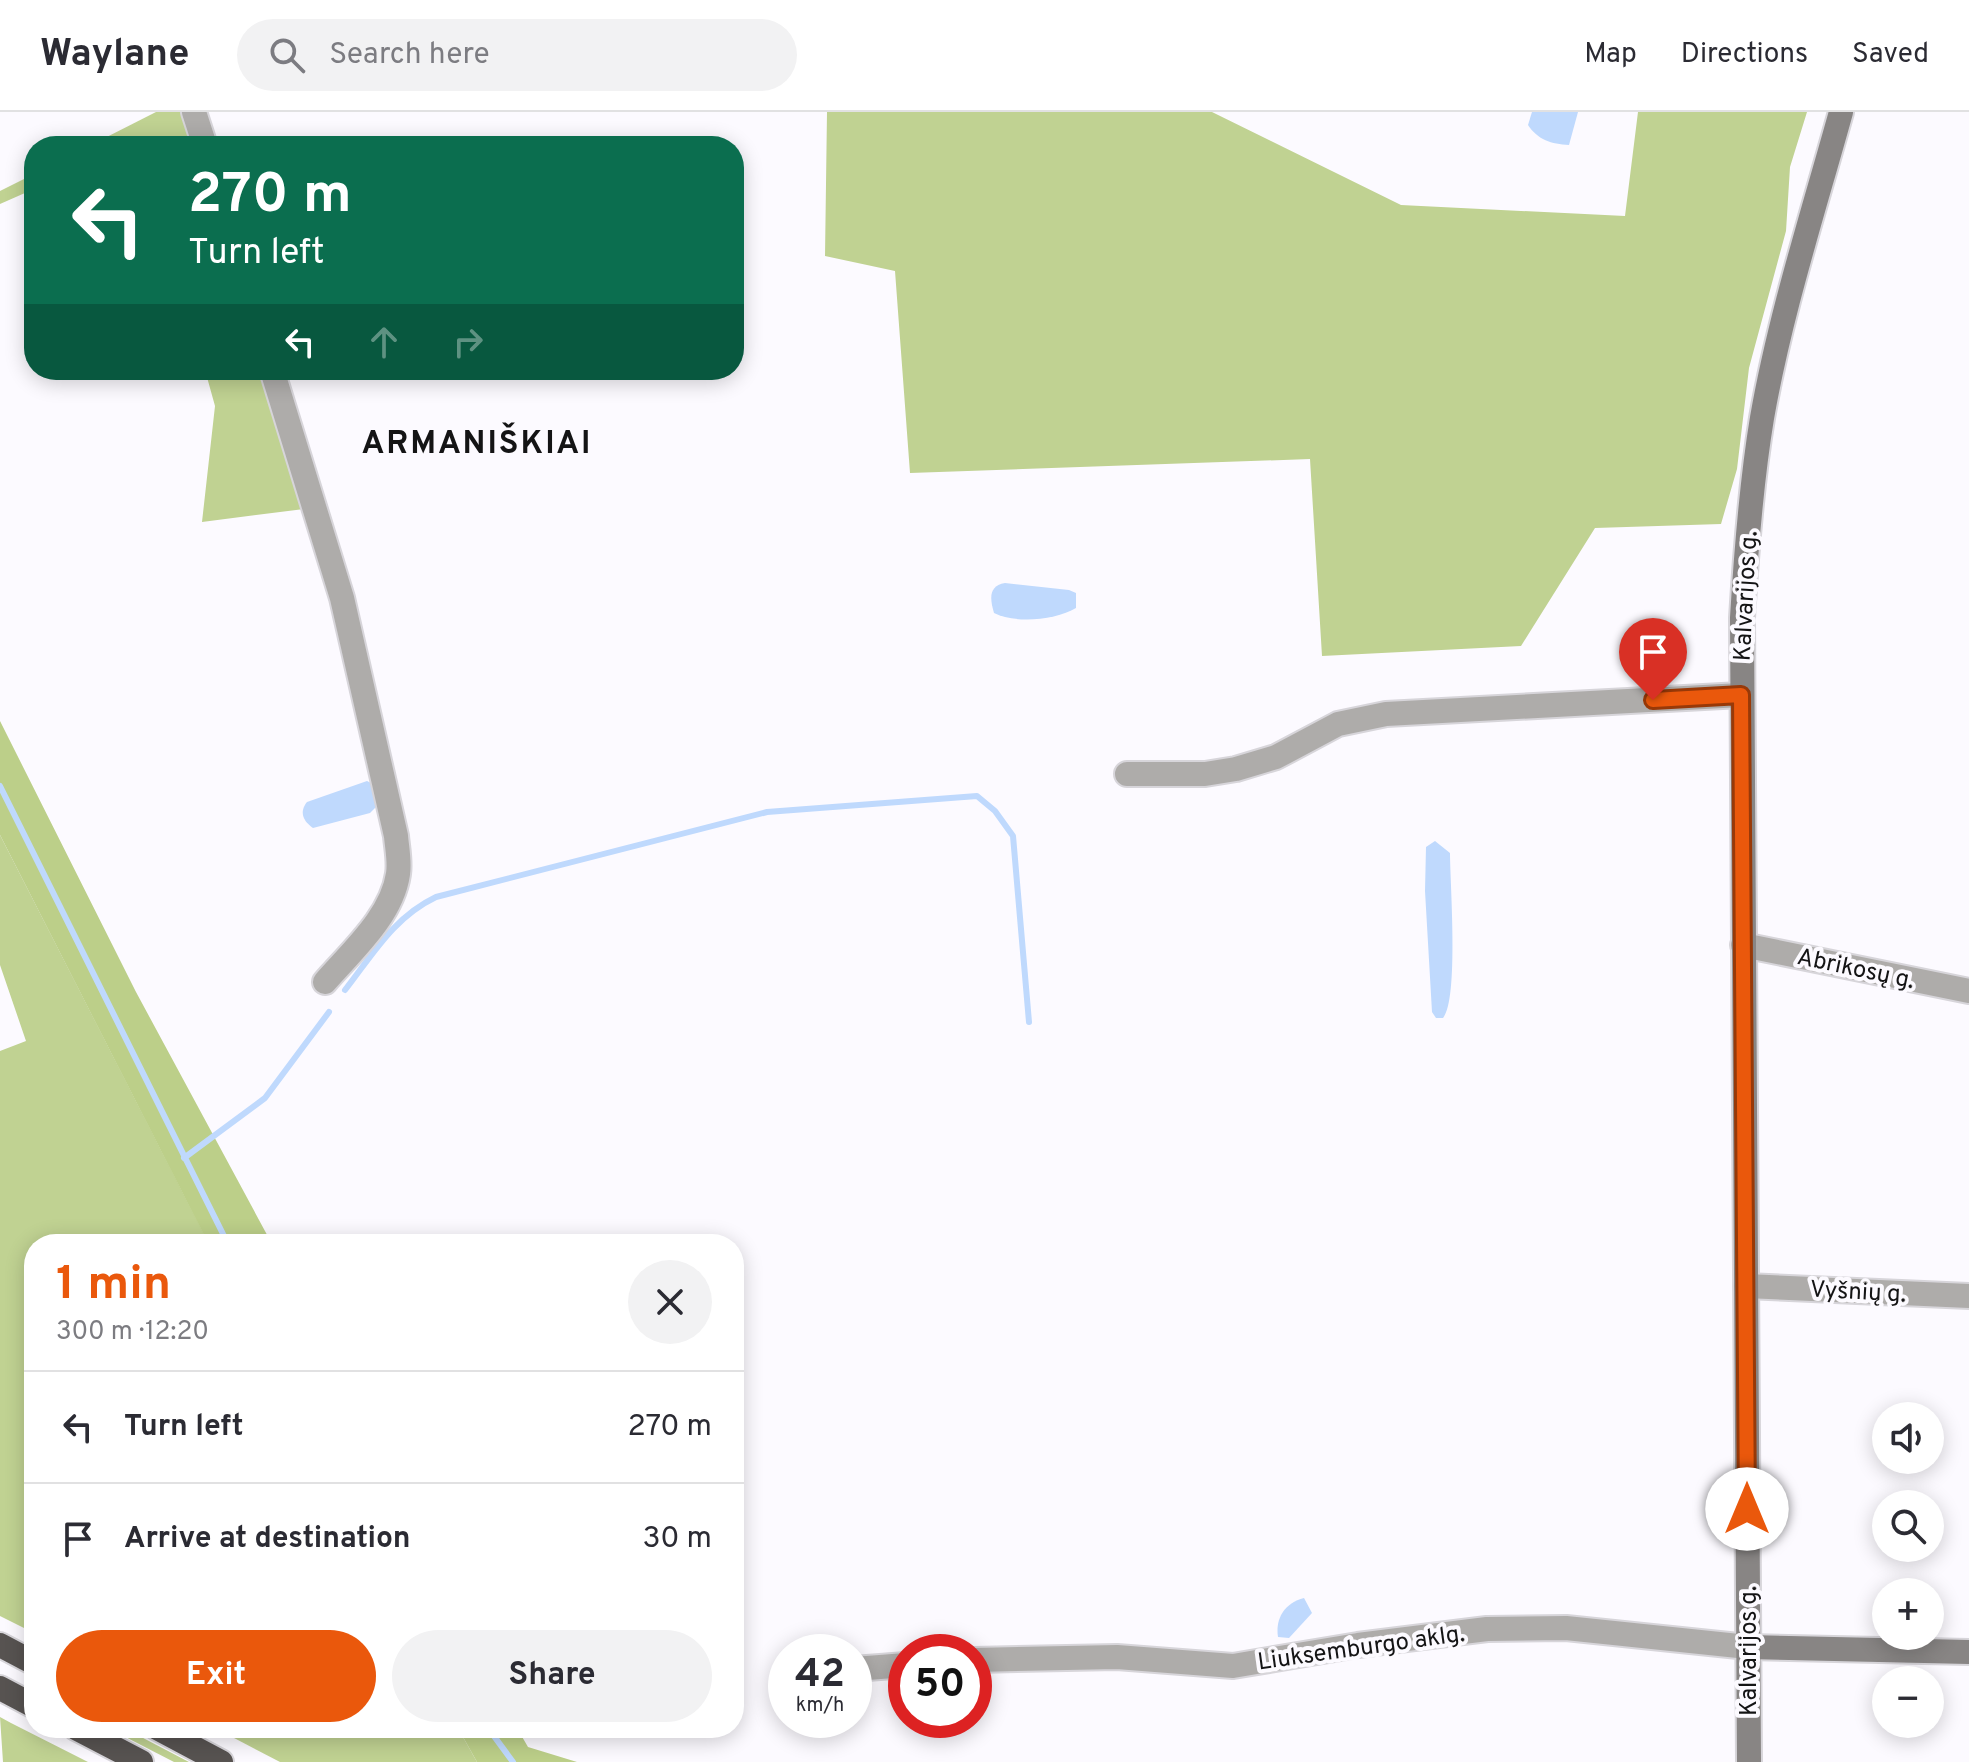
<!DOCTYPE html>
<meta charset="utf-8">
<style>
:root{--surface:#fff;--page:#f2f2f3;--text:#2b2b33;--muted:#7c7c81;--line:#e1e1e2;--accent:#ea580c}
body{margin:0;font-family:Overpass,sans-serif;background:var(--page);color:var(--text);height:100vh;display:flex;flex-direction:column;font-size:30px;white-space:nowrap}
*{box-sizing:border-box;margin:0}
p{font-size:26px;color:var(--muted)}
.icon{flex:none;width:44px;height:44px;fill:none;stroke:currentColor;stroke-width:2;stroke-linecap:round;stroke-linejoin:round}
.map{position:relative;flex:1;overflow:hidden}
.panel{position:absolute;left:24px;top:1122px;width:720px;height:504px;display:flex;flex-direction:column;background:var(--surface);border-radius:32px;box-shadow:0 4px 20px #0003}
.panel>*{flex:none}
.hud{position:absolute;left:24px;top:24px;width:720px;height:244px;border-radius:32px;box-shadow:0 4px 20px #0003;background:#0b6e4f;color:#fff;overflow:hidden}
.buttons{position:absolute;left:1872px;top:1290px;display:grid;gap:16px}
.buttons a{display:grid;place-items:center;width:72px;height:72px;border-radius:50%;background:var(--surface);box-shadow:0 4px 20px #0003;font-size:40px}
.speed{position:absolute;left:768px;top:1522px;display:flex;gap:16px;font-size:40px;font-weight:700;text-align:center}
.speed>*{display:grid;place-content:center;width:104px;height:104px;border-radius:50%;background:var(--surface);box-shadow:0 4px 20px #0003;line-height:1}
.speed small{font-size:20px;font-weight:400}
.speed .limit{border:12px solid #d22;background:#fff;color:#111}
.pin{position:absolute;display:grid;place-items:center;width:68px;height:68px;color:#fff;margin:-82px -34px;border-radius:50% 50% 50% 0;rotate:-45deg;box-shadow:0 0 8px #0007}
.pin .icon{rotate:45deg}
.me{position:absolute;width:88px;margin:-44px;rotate:0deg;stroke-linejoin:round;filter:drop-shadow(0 0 6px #0008)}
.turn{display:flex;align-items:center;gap:28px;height:168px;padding:0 32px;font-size:36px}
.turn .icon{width:104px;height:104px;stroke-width:2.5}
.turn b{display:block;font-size:56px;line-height:68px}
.lanes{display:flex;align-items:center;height:76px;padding:0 32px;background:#0003;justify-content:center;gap:40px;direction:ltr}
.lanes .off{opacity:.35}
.round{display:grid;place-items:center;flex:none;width:84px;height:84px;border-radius:42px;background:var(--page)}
.overview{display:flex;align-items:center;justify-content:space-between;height:136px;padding:0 32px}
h1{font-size:48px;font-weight:700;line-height:60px;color:var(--accent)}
.button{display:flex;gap:16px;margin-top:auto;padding:16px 32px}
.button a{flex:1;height:92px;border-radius:48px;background:var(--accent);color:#fff;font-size:32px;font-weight:700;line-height:92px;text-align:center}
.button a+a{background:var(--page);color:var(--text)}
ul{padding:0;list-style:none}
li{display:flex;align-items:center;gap:24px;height:112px;padding:0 32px;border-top:2px solid var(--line)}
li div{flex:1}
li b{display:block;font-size:30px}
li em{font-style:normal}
header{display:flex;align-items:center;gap:48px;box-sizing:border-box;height:112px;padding:0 40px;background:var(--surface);border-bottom:2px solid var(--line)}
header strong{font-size:38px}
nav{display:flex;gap:44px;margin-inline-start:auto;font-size:28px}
.search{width:560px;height:72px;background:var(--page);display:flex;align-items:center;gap:20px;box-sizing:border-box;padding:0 28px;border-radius:44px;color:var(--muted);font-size:30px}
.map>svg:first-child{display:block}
</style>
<header>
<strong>Waylane</strong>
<div class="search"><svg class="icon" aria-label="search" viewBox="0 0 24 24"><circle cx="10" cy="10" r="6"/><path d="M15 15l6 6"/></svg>Search here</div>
<nav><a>Map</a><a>Directions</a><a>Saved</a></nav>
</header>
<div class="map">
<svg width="1969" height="1650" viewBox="0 0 1969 1650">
<rect width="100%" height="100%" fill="#fcfaff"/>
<!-- green -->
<g fill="#c0d292">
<path d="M156,0h29l11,34h-107z"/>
<path d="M827,0h385l189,93 224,11 13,-104h169l-17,55 -4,64 -37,137 -12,101 -16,55 -126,4 -74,118 -199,10 -12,-197 -400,14 -15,-202 -70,-15z"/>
<path d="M34,62v15l-34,15v-13z"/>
<path d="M205,258h57l42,139 -102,13 13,-116z"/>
<path d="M0,723l207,405 -8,4h-165v389l-34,-17v-565l26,-10 -26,-76z"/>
<path d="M0,1605l11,6 77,39h-85z"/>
<path d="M108,1616h16l65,34h-15z"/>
<path d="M215,1616h243l19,34h-197z"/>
</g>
<!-- forest -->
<g fill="#bccf89">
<path d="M0,609l136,271 136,252h-73l7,-5 -206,-404z"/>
<path d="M458,1616h59l11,19 49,15h-100z"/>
</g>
<!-- water -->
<g fill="#bfd9fd">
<path d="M1532,0h46l-9,33c-18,-1 -31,-5 -41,-20z"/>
<path d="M1005,471l64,7 7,3v15c-20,12 -61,16 -82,5 -4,-14 -6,-27 11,-30z"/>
<path d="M367,669l6,3 6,20 -9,9 -57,15c-10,-7 -14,-16 -6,-26z"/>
<path d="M1435,729l15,12c0,30 9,146 -7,165h-7l-4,-6 -7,-121 1,-44z"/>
<path d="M1304,1486l8,15 -23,25 -11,-1c-3,-19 7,-34 26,-39z"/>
</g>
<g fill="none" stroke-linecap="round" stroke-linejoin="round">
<!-- stream -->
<g stroke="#bfd9fd" stroke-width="6">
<path d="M0,674l228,458"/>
<path d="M345,878c28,-36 49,-73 91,-93l331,-85 210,-16 18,15 18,25 16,186"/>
<path d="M184,1046l81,-60 64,-86"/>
<path d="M488,1616l25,34"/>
</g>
<!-- street casing -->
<g stroke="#d7d5da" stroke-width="28">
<g id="street">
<path d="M194,0l11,34"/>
<path d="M272,258l70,228 54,238c1,12 4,26 2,38 -6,42 -47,78 -73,108"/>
<path d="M1127,662h78l31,-5 40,-12 62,-33 48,-10 355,-19"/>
<path d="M1743,833l226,46"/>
<path d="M1746,1174l223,10"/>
<path d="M974,1548l143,-3 116,9 125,-21 129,-16 79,-1 182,19"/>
<path d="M854,1557l52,-4"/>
</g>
</g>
<!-- secondary casing -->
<g stroke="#d7d5da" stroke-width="28">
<g id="secondary">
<path d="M1748,1535l221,5"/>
<path d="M1749,1650l-7,-1144c4,-67 9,-134 20,-200 18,-103 51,-205 79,-306"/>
</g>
</g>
<!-- highway casing -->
<g stroke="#d7d5da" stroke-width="28">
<g id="highway">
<path d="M0,1533l34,18"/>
<path d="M0,1576l34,18"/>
<path d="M76,1616l65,34"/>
<path d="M157,1616l64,34"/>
</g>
</g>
<!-- street -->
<use href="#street" stroke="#aeacaa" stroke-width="24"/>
<!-- secondary -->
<use href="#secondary" stroke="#888584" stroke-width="24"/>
<!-- highway -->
<use href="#highway" stroke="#575351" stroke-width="24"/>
</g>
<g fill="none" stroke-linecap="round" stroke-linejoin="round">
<!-- route casing -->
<g stroke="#983908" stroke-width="20">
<path id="route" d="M1653,588l88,-5 6,814"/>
</g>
<!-- route -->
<use href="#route" stroke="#ea580c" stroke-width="14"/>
</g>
<g text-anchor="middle" stroke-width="8" stroke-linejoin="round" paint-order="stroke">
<!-- street labels -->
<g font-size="24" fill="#141415" stroke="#fcfaff">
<text transform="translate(1745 484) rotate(-87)" y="8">Kalvarijos g.</text>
<text transform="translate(1856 856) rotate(12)" y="8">Abrikosų g.</text>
<text transform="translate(1858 1179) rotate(3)" y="8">Vyšnių g.</text>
<text transform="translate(1361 1535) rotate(-8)" y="8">Liuksemburgo aklg.</text>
<text transform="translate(1748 1539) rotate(-90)" y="8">Kalvarijos g.</text>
</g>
<!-- district labels -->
<g font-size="32" font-weight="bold" letter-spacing="2" fill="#141415" stroke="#fcfaff">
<text x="477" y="341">ARMANIŠKIAI</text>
</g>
</g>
</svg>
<div class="buttons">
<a><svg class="icon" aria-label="sound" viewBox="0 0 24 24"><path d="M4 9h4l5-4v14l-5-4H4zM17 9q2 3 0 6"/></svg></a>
<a><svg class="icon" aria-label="search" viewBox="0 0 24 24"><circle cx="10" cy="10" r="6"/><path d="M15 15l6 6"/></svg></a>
<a>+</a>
<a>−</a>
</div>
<div class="speed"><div>42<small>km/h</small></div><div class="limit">50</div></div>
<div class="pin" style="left:1653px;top:588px;background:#d93025"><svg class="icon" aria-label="arrive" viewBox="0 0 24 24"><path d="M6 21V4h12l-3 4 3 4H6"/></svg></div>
<svg class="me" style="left:1747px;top:1397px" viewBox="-20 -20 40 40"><circle r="19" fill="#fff"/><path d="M0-13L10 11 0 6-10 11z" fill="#ea580c"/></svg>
<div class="hud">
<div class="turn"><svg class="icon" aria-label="left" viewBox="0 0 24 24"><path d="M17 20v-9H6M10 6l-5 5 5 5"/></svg><div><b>270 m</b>Turn left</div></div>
<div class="lanes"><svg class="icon" aria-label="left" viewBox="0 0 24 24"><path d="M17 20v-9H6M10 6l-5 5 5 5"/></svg><svg class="icon off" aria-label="ahead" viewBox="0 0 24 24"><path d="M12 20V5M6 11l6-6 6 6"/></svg><svg class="icon off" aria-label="right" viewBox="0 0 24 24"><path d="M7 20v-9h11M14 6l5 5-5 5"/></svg></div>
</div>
<section class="panel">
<div class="overview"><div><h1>1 min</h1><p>300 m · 12:20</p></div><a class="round"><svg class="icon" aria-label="close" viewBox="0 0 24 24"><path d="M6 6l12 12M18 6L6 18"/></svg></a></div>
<ul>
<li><svg class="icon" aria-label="left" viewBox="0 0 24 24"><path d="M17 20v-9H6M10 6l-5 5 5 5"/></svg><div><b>Turn left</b></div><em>270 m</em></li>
<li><svg class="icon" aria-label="arrive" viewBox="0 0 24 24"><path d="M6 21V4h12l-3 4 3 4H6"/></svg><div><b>Arrive at destination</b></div><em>30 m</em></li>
</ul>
<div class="button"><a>Exit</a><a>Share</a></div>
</section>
</div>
